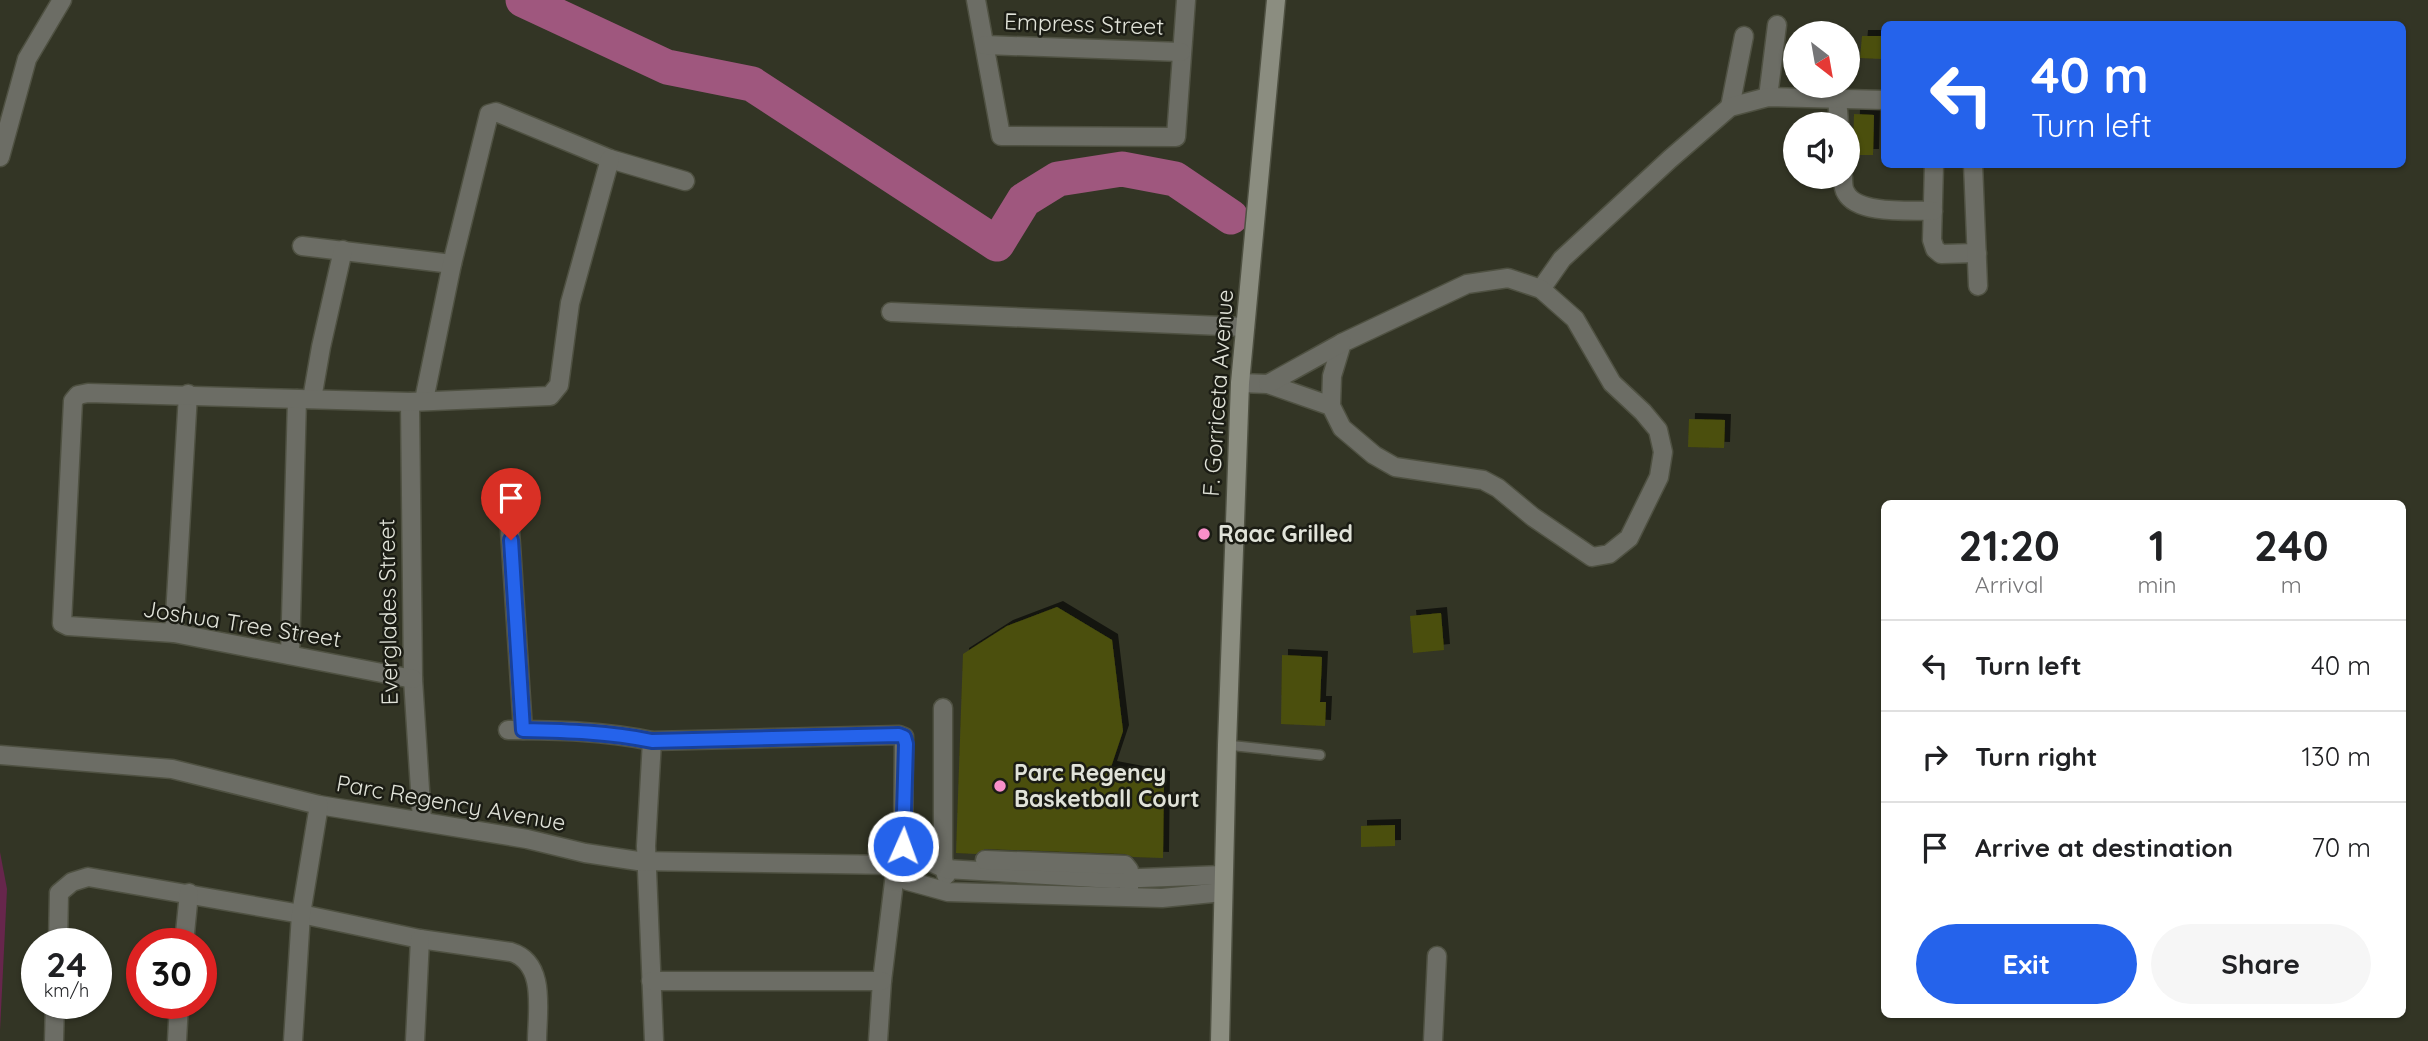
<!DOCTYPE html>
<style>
:root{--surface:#fff;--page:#f6f6f6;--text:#202124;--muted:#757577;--line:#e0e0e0;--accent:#2563eb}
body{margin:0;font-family:Quicksand,sans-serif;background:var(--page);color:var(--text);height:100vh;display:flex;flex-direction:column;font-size:26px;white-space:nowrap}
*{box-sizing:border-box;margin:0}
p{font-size:23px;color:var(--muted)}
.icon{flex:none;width:38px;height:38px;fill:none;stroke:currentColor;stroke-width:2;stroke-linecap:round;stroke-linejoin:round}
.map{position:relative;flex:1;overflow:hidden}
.details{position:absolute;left:1881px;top:500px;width:525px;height:518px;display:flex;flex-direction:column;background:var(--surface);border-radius:10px;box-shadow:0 2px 5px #0004}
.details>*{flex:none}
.top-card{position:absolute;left:1881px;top:21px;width:525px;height:147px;border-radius:10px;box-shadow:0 2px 5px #0004;background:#2563eb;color:#fff;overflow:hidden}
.needle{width:46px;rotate:149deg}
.fabs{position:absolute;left:1783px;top:21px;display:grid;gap:14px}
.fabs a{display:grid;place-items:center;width:77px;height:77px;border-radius:50%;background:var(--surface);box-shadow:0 2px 5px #0004;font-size:35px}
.speed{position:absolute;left:21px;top:928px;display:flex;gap:14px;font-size:35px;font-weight:700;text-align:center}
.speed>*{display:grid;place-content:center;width:91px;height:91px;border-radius:50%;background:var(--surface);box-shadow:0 2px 5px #0004;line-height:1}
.speed small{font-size:18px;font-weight:400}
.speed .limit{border:10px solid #d22;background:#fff;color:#111}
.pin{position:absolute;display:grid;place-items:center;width:60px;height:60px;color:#fff;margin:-72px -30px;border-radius:50% 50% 50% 0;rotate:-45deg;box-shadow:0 0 7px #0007}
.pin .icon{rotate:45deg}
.me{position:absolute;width:77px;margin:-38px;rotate:2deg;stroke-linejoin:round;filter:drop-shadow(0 0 5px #0008)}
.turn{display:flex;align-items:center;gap:24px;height:147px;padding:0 35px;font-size:32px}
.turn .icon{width:91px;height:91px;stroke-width:2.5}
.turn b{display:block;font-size:49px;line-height:60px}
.eta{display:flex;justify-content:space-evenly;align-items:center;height:119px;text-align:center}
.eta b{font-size:42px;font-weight:800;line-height:49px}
.primary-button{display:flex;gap:14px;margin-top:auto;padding:14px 35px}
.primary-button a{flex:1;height:80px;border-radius:42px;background:var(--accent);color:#fff;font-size:28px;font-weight:800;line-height:80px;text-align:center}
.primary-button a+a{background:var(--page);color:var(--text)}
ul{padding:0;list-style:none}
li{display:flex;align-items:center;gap:21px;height:91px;padding:0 35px;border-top:2px solid var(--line)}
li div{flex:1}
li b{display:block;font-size:26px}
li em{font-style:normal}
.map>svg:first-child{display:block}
</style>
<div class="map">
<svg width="2428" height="1041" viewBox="0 0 2428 1041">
<defs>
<filter id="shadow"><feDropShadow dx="6" dy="-6" stdDeviation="0" flood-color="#0009"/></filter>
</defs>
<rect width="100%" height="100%" fill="#333525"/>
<!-- green -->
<path fill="#67264c" d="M0,852l7,37 -7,142z"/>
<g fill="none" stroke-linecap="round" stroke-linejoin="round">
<!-- river -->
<path stroke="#9f577e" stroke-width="35" d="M523,0l144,67 85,17 245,160 27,-44 34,-21 64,-10 53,10 56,38"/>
</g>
<!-- building -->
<g fill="#4b4f0c" filter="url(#shadow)">
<path d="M1862,36h21l-1,23 -22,-1z"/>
<path d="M1854,114l20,1 -1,40h-20z"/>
<path d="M1689,419l36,1 -1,28 -36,-1z"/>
<path d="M1057,607l55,33 11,91 -12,36 53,10 -1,81 -30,-1 -8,-3 -140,-5 -9,5 -20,-1 7,-199 44,-28z"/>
<path d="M1441,613l3,37 -31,3 -3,-37z"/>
<path d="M1282,655l40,2 -2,45h6l-1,24 -44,-2z"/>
<path d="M1395,825v21l-34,1v-21z"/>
</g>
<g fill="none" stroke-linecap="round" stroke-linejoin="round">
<!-- service casing -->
<g stroke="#4f5142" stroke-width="12">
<path id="service" d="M1227,745l93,10"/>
</g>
<!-- minor casing -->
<g stroke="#4f5142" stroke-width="21">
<g id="minor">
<path d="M976,0l25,136 175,1 10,-137"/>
<path d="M985,45l196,7"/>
<path d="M1768,97l9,-72"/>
<path d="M1837,97l2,27"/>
<path d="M1730,107l14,-71"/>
<path d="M0,157l27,-98 35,-59"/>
<path d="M1934,164l-2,76 3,9 6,5 36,-1"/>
<path d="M1973,164l5,122"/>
<path d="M1843,177c0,5 0,12 3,16 12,22 65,17 87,18"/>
<path d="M302,246l150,18"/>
<path d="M1541,289l21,-30 108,-100 60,-52 38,-10 117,3"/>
<path d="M891,312l354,15"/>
<path d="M1240,383l28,1 63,22 11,22 32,27 21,12 88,13 15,8 35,29 59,40 17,-3 20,-16 30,-61 4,-25 -5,-22 -15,-18 -31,-29 -37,-64 -34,-30 -33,-11 -41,6 -125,59 -10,33 -1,30"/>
<path d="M1268,384l74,-41"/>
<path d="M312,399l9,-52 22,-97"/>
<path d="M424,400l28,-136 37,-150 7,-2 114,47 75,22"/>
<path d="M410,402l3,277 9,142"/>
<path d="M507,485l16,245"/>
<path d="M174,633l14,-239"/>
<path d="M290,655l7,-256"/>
<path d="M413,679l-239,-46 -106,-7 -6,-3 11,-222 5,-6 10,-2 322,9 140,-6 9,-11 11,-82 40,-144"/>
<path d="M943,708v150l3,17"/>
<path d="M508,730c49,0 96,1 144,11l247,-6 5,2 -1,109 -7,19 -14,116 -4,60"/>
<path d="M652,741l-6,105 8,195"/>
<path d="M0,755l172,14 147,36 208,34 58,14 53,8 258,4 30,-5 20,9 167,10 110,-4"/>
<path d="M985,860l140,5 4,5v19"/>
<path d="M896,865l12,16 40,11 214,6 61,-6"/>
<path d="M58,943l1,-50 13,-11 16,-5 213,37 119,25 91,13c36,11 26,60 26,89"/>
<path d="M184,943l5,-50"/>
<path d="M651,981h231"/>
<path d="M54,1041l1,-38"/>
<path d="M177,1041l2,-38"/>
<path d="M293,1041l8,-127 18,-109"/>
<path d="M415,1041l5,-102"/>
<path d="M1433,1041l4,-85"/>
</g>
</g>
<!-- secondary casing -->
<g stroke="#4f5142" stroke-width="21">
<path id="secondary" d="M1220,1041l7,-296 13,-362 36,-383"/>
</g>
<!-- service -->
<use href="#service" stroke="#6c6d65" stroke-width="9"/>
<!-- minor -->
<use href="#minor" stroke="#6c6d65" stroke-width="18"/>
<!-- secondary -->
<use href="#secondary" stroke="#8b8d80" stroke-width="18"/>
</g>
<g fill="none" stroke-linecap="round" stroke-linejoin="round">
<!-- route casing -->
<g stroke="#184099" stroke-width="18">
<path id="route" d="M511,540l12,190c44,1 86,2 129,11l247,-6 5,2 2,7 -3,102"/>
</g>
<!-- route -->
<use href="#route" stroke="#2563eb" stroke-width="12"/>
</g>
<!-- markers -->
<g fill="#f98fc9" stroke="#1b1c14" stroke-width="2.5">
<circle cx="1204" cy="534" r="7"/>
<circle cx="1000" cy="786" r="7"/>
</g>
<g text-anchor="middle" stroke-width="5" stroke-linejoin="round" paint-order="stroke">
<!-- street labels -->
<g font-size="23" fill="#e1e3d9" stroke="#1b1c14">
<text transform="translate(1084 24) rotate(2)" y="8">Empress Street</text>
<text transform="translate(1218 393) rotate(-86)" y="8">F. Gorriceta Avenue</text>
<text transform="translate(388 612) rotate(-91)" y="8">Everglades Street</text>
<text transform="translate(242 624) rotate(9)" y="8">Joshua Tree Street</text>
<text transform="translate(451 803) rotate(10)" y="8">Parc Regency Avenue</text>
</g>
<!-- poi labels -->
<g font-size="23" font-weight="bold" fill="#e1e3d9" stroke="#1b1c14" text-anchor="start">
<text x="1218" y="542">Raac Grilled</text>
<text x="1014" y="781">Parc Regency<tspan x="1014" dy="26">Basketball Court</tspan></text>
</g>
</g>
</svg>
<div class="fabs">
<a><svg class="needle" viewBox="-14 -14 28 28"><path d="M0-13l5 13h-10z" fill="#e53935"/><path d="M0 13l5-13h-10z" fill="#757577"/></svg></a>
<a><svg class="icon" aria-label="sound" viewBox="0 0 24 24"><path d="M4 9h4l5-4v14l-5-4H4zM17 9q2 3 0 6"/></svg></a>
</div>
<div class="speed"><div>24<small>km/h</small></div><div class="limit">30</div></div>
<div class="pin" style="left:511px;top:540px;background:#d93025"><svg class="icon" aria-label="arrive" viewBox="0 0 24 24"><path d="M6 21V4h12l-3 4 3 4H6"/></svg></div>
<svg class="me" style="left:903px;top:846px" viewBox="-20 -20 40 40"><circle r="17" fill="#2563eb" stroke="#fff" stroke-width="3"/><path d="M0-11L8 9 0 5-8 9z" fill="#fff"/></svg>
<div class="top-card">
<div class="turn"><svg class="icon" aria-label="left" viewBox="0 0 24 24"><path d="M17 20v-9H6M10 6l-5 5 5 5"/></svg><div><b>40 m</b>Turn left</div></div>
</div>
<section class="details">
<div class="eta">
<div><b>21:20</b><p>Arrival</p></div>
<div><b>1</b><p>min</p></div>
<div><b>240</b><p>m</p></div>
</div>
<ul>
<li><svg class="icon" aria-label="left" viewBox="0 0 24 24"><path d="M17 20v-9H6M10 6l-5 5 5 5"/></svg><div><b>Turn left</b></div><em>40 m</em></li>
<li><svg class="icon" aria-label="right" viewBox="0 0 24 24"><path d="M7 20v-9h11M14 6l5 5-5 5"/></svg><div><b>Turn right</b></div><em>130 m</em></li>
<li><svg class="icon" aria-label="arrive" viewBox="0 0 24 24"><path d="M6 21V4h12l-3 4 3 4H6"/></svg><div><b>Arrive at destination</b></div><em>70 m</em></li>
</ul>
<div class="primary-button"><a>Exit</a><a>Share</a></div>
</section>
</div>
